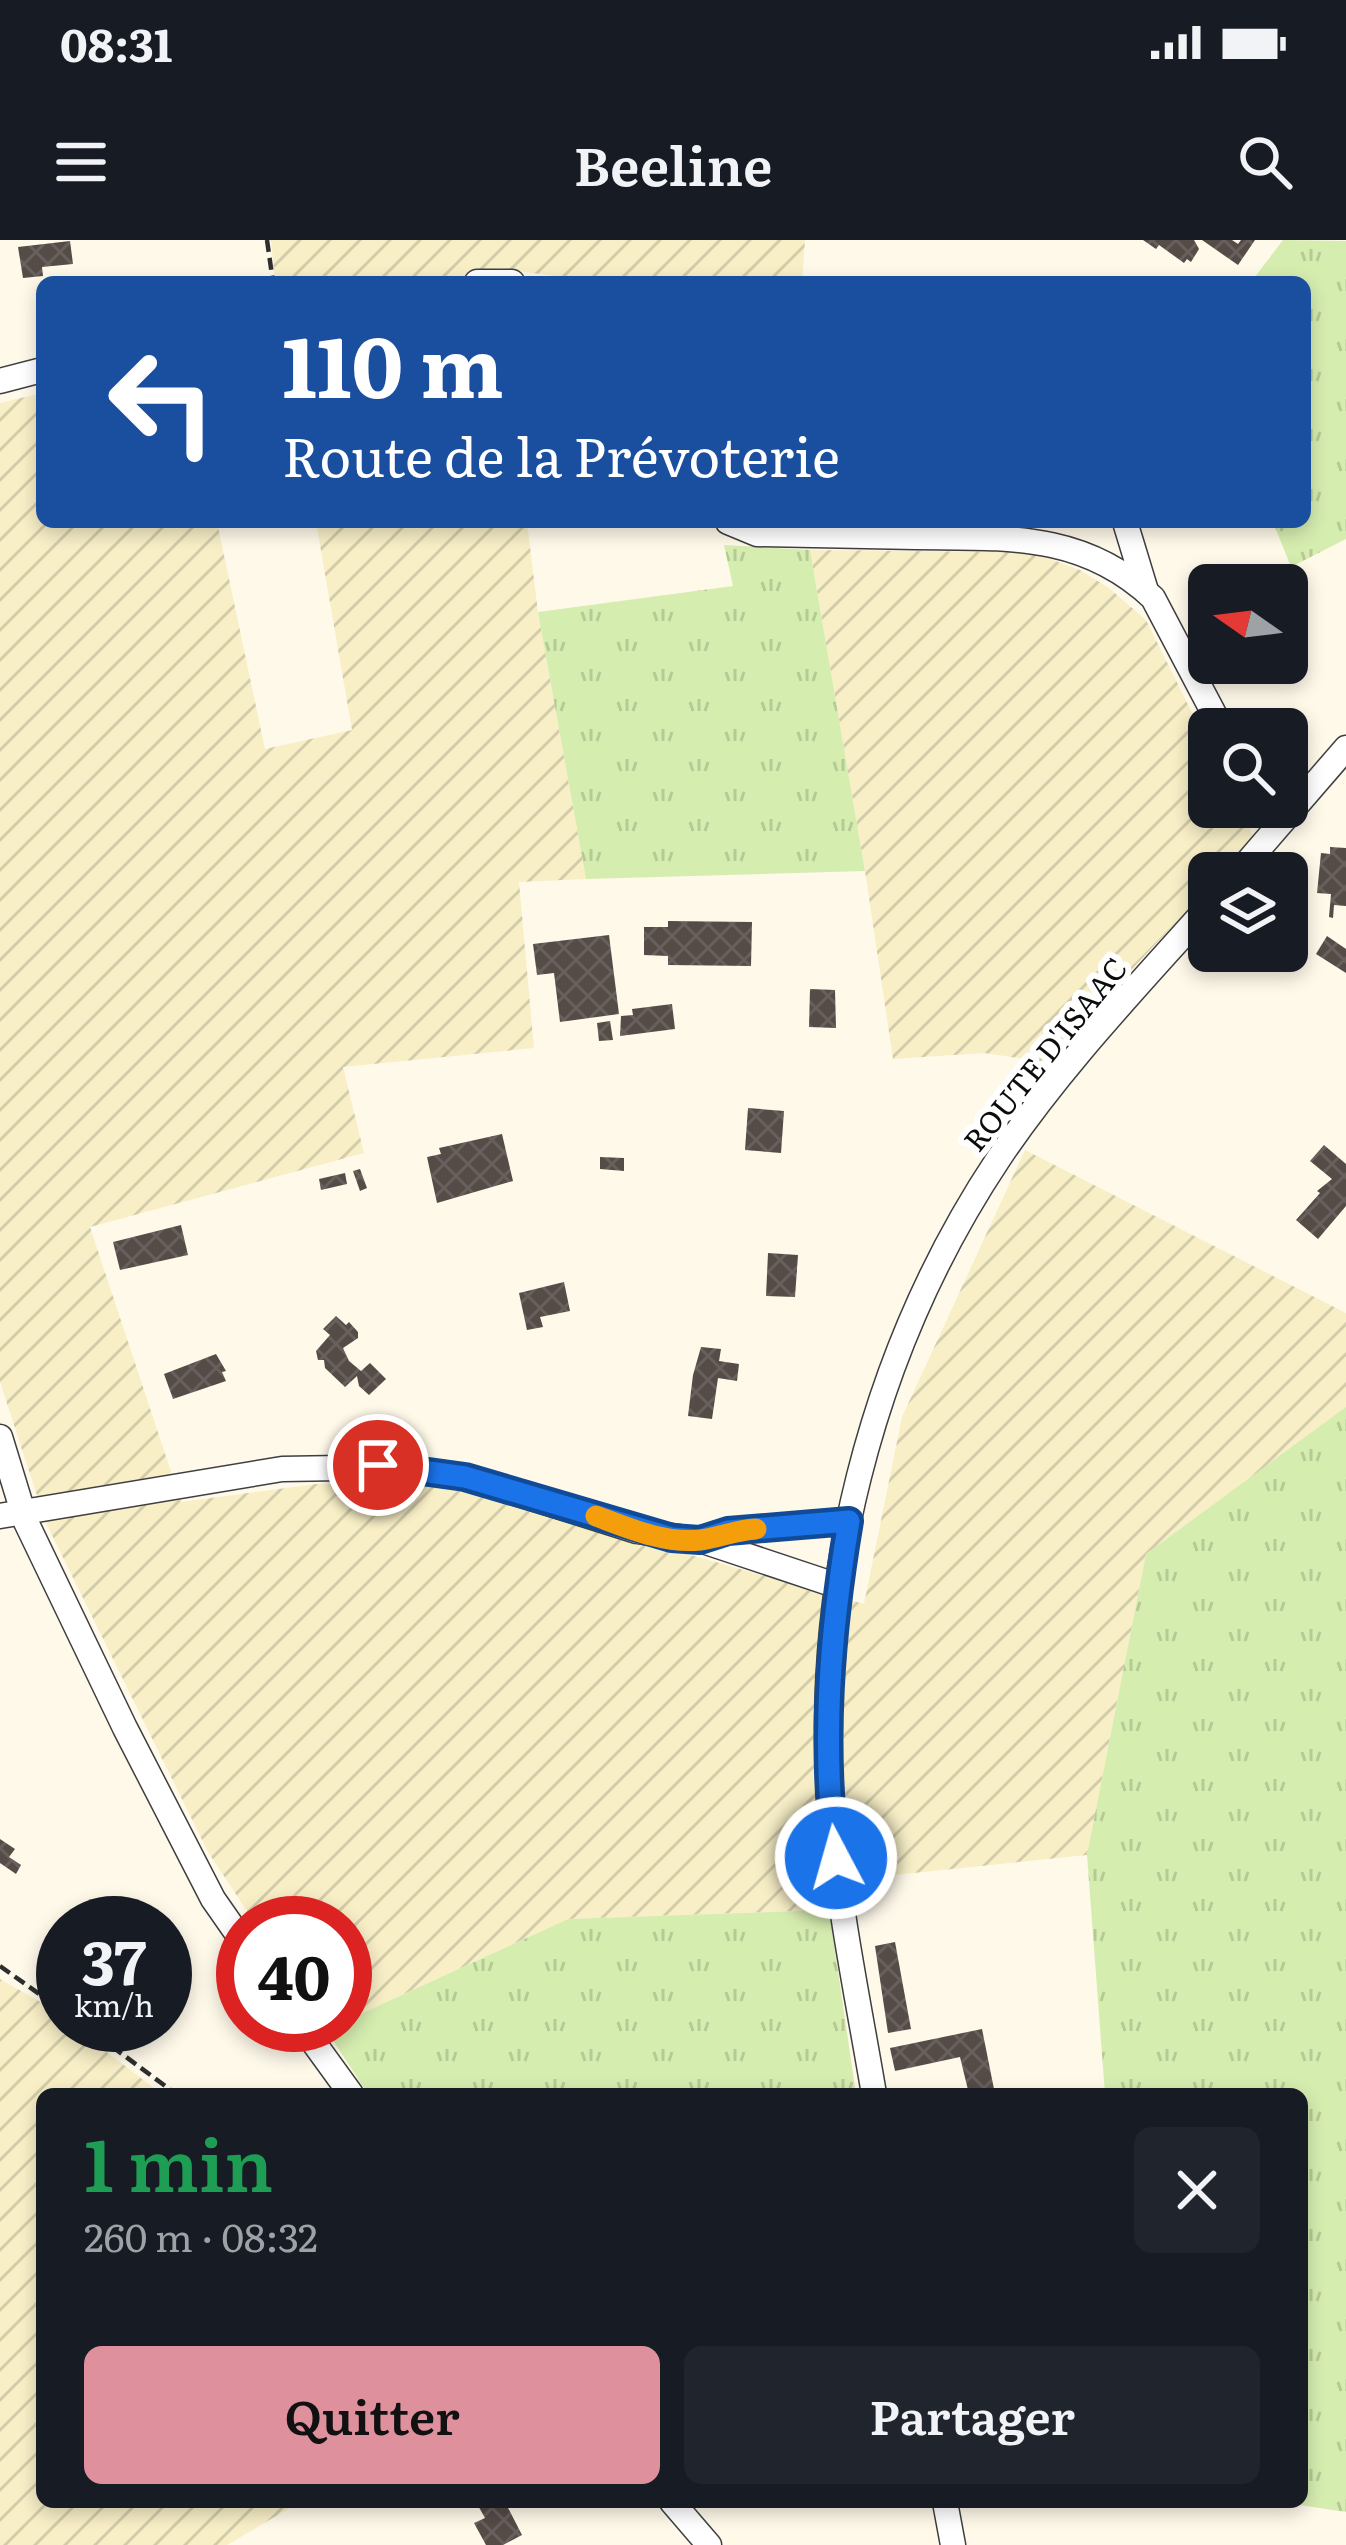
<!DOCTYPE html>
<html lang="fr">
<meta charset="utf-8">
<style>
:root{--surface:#171b24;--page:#20242c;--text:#f1f3f6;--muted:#9ea1a6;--accent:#df909d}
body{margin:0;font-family:Literata,serif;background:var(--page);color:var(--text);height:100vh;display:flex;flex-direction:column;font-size:45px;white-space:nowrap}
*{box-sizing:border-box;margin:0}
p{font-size:39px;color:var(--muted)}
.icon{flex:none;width:66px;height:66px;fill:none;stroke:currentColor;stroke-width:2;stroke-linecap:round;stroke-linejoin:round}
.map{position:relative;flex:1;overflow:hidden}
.sheet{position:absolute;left:36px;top:1848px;width:1272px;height:420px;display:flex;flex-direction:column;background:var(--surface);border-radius:18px;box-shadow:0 6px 18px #0003}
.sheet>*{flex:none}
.guide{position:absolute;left:36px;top:36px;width:1275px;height:252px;border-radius:18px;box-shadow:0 6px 18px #0003;background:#1a4fa0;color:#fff;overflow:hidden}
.needle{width:78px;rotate:284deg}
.buttons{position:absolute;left:1188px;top:324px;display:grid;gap:24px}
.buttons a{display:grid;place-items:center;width:120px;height:120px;border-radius:18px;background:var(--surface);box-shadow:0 6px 18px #0003;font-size:60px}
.speed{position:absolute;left:36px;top:1656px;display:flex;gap:24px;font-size:60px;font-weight:700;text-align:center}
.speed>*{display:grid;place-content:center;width:156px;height:156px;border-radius:50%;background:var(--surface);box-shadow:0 6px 18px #0003;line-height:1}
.speed small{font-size:30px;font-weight:400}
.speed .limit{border:18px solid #d22;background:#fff;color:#111}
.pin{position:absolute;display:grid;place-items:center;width:102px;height:102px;color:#fff;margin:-51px;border:6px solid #fff;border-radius:50%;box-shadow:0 3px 12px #0007}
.me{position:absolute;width:132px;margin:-66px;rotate:354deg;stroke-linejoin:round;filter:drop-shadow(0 0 9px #0008)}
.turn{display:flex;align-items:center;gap:42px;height:252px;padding:0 48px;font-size:54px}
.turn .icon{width:156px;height:156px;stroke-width:2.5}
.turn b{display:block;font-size:84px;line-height:102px}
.round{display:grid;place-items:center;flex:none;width:126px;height:126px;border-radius:18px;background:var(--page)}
.summary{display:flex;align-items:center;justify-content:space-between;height:204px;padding:0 48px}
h1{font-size:72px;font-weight:600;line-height:90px;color:#1e9e55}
.action{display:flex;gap:24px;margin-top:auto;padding:24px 48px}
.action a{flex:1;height:138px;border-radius:18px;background:var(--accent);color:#111;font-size:48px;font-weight:600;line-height:138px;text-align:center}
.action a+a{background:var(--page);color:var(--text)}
.status{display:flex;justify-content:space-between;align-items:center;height:84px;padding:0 60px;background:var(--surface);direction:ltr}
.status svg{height:33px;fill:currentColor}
header{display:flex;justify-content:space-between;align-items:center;height:156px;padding:0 48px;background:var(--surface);font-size:54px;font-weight:600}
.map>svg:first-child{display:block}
</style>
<div class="status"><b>08:31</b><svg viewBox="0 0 49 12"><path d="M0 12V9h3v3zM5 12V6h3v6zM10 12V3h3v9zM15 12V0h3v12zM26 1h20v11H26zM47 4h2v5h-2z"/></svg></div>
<header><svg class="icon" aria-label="menu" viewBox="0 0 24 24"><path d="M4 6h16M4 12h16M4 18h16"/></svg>Beeline<svg class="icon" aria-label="search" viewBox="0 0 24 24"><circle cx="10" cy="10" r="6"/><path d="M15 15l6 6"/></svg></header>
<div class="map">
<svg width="1346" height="2305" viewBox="0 0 1346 2305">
<defs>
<pattern id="farmland-furrows" width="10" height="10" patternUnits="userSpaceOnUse" patternTransform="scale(3)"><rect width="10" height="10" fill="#f8efc7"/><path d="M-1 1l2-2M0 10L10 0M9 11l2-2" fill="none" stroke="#d3ccaa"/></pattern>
<pattern id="grass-tufts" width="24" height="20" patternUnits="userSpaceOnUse" patternTransform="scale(3)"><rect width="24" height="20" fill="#d6edb0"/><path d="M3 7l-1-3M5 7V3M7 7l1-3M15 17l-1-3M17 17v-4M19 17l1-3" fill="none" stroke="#b6ca96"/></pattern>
<pattern id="building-cross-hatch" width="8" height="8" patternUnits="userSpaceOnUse" patternTransform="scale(3)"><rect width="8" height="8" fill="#554b47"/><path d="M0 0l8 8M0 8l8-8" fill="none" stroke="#68605d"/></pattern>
</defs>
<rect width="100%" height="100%" fill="#fff9ea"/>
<!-- farmland -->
<g fill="url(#farmland-furrows)">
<path d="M271,0h534l-3,42h-204l-102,-14 1,14h-222z"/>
<path d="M42,153v129h175l48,227 87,-19 -36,-208h211l11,90 48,267 -67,3 15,166 -191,19 21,86 -274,74 91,275 135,-18 131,2 417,118 38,-187 123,-267 321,163v94l-3,6 -197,141 -59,301 -261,27 3,28 -261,9 -223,102v-98h-90l-47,-71 -162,-329 -46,-141v-979z"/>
<path d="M810,310l221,2 49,18 29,18 37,32 63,127v60h30l15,31 -32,35h-13v14l-164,175 -61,-9 -91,6 -28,-188z"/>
<path d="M0,1739l44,25 19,15v6h8l91,69h-120v408h258l-73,43h-227z"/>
</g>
<!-- grass -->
<g fill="url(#grass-tufts)">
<path d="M1283,0l63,1v298l-55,28 -18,-45h32v-240h-54z"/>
<path d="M724,305l86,5 55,321 -279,8 -48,-267 195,-26z"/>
<path d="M1346,1167v1105l-66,-10h22v-408h-197l-18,-239 59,-301z"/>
<path d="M829,1670l27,184h-488l-42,-64 19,-5v-4l223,-102z"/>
</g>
<!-- building -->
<g fill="url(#building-cross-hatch)">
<path d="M1143,0h51l5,9 -8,13 -4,-3 -3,4 -25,-18 -3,4z"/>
<path d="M1202,0h30l6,4 3,-4h14l-17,25z"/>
<path d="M70,1l3,23 -31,3 1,9 -20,2 -5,-31z"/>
<path d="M1209,349v30l-6,2 -8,-28z"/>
<path d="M1330,607l16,1v58l-12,-1 -1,13 -4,-1 2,-23 -14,-1 4,-40 9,1z"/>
<path d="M668,681l84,1 -1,44 -83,-1v-9l-24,-1v-28h24z"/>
<path d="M609,695l10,79 -59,8 -6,-49 -17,2 -4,-31z"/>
<path d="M1327,696l19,13v24l-30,-19z"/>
<path d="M810,749l25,1 1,38 -27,-1z"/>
<path d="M672,764l3,25 -55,7 1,-20 12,-1 -1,-6z"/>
<path d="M610,781l3,19 -14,1 -2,-18z"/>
<path d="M748,868l36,3 -3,42 -36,-3z"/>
<path d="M502,894l11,47 -76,22 -10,-46 14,-3 -2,-6z"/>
<path d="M1324,905l22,19v42l-28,33 -22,-19 24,-27 -3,-2 15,-12 -22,-18z"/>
<path d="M600,917l24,1v13l-24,-2z"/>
<path d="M360,929l7,19 -7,3 -7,-20z"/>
<path d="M345,933l2,11 -26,6 -2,-11z"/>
<path d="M181,985l7,30 -68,15 -7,-28z"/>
<path d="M768,1013l30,2 -3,42 -29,-1z"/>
<path d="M564,1042l6,29 -30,6 3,10 -16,3 -8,-37z"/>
<path d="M336,1076l10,9 3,-3 9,10v6l-15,10 6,13 12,10 9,-8 16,16 -17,16 -10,-9 -2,-10 -12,11 -20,-19 -1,-8h-6l-2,-9 14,-16 -7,-6z"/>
<path d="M701,1107l20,2 -2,12 20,3 -2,17 -19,-3 -6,41 -24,-3 5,-41z"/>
<path d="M216,1114l10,17 -4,1 4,9 -53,18 -9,-25z"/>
<path d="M0,1599l15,10 -6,8 12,8 -5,9 -16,-11z"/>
<path d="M135,1660l9,17 10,-5 5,11h-44l-5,-9z"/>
<path d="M895,1702l16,87 -23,4 -13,-87z"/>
<path d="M982,1789l13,65h-26l-9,-37 -65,14 -5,-23z"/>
<path d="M476,2262h29l17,33 -19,10h-17l-12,-22 11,-5z"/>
</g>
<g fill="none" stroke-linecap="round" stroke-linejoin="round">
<!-- minor casing -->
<g stroke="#3f3f3f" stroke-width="27">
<g id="minor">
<path d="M477,42h35"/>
<path d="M0,141l42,-11"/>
<path d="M728,282l29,12c53,1 106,2 159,3 89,1 167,-5 237,61l69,131"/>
<path d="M1125,282l21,69"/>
<path d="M1263,567l13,21"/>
<path d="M1238,633l108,-125"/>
<path d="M0,1197l26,85 99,206 88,171 30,43"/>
<path d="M0,1276l282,-47 118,-2 65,10 172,54 63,9 138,46"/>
<path d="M700,1300l28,-9 121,-10"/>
<path d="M301,1785l50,69"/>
<path d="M874,1854c-15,-89 -34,-179 -42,-270 -23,-230 39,-474 167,-666 61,-91 138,-171 210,-252"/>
<path d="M672,2262l37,43"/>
<path d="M945,2262l8,43"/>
</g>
</g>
<!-- path -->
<g stroke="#2e2e2e" stroke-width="4.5" stroke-dasharray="12 6" stroke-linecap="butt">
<path d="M267,0l6,42"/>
<path d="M0,1726l63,45"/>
<path d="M83,1785l93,69"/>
</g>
<!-- minor -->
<use href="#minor" stroke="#fff" stroke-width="24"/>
</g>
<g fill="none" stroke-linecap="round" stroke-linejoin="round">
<!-- route casing -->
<g stroke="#114b97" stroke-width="30">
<path id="route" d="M378,1225l87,12 207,61 28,2 28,-9 121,-10c-19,112 -28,224 -13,337"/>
</g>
<!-- route -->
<use href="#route" stroke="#1a73e8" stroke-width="21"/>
<!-- slow -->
<path stroke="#f59e0b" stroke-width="21" d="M596,1276c32,12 69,28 104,24 18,-2 36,-10 56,-11"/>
</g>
<g text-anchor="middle" stroke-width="12" stroke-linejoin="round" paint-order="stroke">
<!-- street labels -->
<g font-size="30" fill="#0c0c0c" stroke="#fff">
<text transform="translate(1046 815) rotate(-51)" y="10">ROUTE D'ISAAC</text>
</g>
</g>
</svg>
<div class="buttons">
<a><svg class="needle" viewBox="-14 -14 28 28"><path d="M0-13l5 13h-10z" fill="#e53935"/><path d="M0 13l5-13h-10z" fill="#9ea1a6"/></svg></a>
<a><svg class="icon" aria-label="search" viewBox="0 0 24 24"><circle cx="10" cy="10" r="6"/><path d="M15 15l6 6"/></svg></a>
<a><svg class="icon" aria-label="layers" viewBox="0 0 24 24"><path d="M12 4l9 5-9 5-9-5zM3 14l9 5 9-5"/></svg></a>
</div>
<div class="speed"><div>37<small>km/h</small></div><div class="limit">40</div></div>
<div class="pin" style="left:378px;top:1225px;background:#d93025"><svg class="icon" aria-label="arrive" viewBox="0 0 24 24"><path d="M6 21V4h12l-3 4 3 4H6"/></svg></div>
<svg class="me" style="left:836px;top:1618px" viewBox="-20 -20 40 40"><circle r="17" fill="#1a73e8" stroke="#fff" stroke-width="3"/><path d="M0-11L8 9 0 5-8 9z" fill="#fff"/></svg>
<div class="guide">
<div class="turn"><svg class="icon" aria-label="left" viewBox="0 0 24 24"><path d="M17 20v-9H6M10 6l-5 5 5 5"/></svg><div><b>110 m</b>Route de la Prévoterie</div></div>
</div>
<section class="sheet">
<div class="summary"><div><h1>1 min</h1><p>260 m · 08:32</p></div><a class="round"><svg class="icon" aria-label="close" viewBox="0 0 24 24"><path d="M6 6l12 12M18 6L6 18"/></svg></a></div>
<div class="action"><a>Quitter</a><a>Partager</a></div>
</section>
</div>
